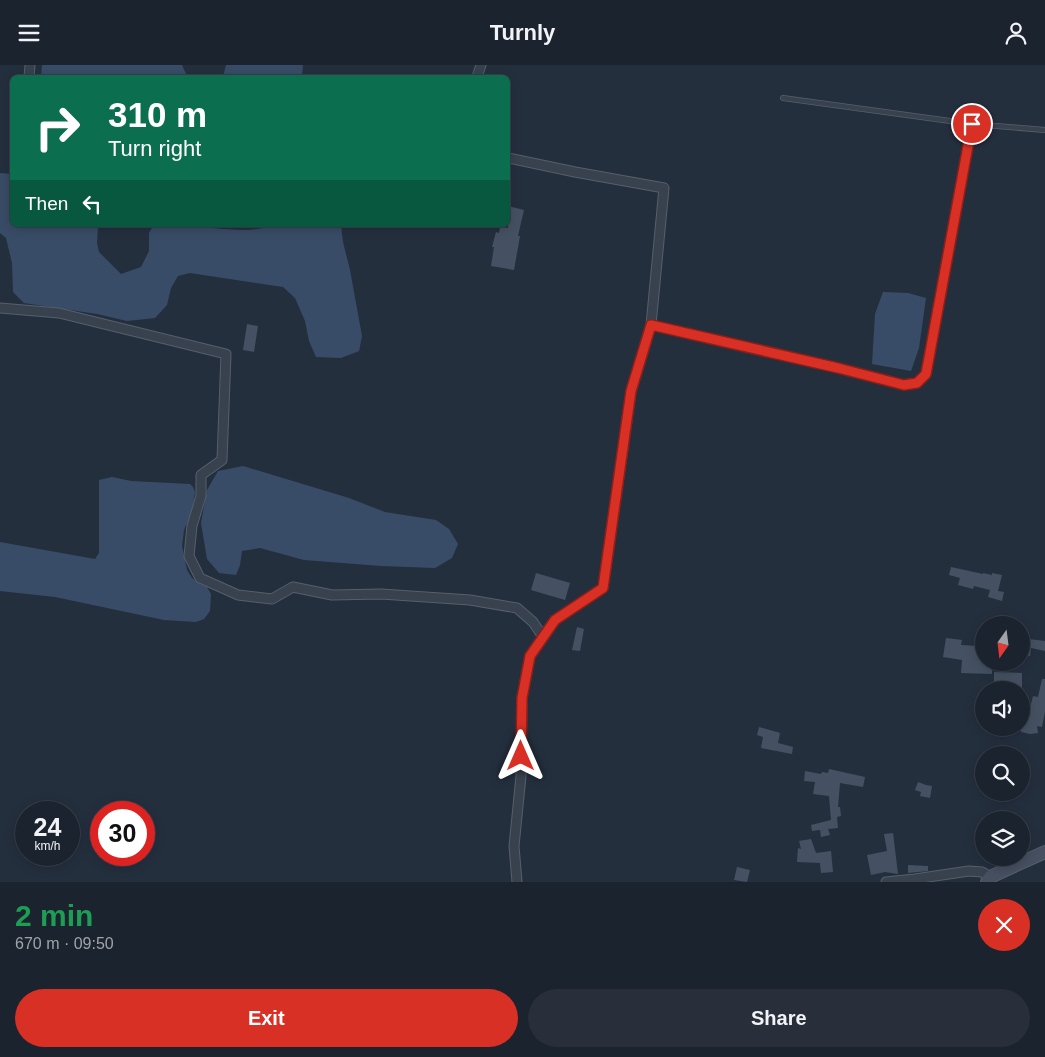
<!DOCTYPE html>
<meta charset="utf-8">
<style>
:root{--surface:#1b232e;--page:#282f3a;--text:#f1f3f6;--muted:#a0a4aa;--line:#39404a;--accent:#d93025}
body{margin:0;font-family:Arial,sans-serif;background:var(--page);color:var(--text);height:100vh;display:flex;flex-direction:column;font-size:19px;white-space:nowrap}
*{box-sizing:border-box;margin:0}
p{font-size:16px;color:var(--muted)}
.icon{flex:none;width:28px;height:28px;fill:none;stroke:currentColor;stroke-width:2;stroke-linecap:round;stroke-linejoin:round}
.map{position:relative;height:817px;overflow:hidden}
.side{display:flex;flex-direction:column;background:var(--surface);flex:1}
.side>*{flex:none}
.guide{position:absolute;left:10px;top:10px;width:500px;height:152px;border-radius:8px;box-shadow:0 2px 12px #0003,0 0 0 1px var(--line);background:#0b6e4f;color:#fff;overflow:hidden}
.needle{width:32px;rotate:194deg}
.fabs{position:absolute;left:975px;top:551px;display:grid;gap:10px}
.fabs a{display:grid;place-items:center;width:55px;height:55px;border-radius:50%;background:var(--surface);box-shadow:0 2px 12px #0003,0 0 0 1px var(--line);font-size:25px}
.speed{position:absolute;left:15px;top:736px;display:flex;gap:10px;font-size:25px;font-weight:700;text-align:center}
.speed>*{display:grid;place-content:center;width:65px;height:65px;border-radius:50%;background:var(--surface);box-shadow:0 2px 12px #0003,0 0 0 1px var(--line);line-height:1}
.speed small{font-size:12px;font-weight:400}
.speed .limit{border:8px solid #d22;background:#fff;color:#111}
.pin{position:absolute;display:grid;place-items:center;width:42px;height:42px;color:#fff;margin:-21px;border:2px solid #fff;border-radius:50%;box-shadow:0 1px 5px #0007}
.me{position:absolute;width:55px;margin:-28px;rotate:0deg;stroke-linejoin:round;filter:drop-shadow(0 0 4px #0008)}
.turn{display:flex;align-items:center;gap:18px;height:105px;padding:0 15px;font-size:22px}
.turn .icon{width:65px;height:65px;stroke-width:2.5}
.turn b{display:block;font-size:35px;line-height:42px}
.then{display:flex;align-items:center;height:48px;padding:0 15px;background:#0003;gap:10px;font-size:19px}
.round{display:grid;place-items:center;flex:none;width:52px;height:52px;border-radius:26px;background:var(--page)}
.summary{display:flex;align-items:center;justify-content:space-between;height:85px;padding:0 15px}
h1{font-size:30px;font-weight:800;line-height:38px;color:#1e9e55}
.primary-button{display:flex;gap:10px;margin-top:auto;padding:10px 15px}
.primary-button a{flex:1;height:58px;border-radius:30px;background:var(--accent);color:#fff;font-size:20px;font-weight:800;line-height:58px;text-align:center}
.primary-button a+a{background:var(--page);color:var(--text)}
header{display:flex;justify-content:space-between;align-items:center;height:65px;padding:0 15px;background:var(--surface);font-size:22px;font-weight:800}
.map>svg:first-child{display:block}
</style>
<header><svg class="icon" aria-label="menu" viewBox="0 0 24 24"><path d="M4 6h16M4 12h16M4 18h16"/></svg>Turnly<svg class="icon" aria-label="person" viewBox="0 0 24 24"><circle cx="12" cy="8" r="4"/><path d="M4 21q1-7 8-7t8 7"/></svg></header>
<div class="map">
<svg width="1045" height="817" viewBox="0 0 1045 817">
<rect width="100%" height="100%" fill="#242f3e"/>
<!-- water -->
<g fill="#394c67">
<path d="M42,0h140l5,11 3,1h-149z"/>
<path d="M226,0h77l-1,12h-79z"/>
<path d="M0,108l12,1v51l86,1 -1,17 2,9 22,22 20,-7 8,-16v-18l4,-7c15,-1 31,0 46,1 24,1 51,7 74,-2h68l2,17 7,28 12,66 -3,15 -18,7 -25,-1 -7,-16 -4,-20 -10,-23 -12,-11 -93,-14 -12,3 -7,12 -4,17 -12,13 -28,3 -30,-7 -73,-11 -11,-11 -1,-29 -6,-25 -6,-5z"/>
<path d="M883,227l25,1 18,5 -7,50 -8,23 -39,-7 3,-50z"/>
<path d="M243,401l106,32 36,14 51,8 13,9 9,15 -6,14 -17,10 -54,-2 -77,-6 -44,-12 -18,3 -2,14 -4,10 -17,-2 -12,-14 -6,-36 6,-33 11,-19z"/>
<path d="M112,412l19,4 59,3 3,3 2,5 -3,20 -8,18 -2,16 5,24 5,8 8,6 7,3 4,7 -1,17 -6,8 -8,3 -32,-2 -109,-23 -55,-6v-49l95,17 4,-6v-73z"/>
</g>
<!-- building -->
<g fill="#455162">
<path d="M508,141l16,4 -4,17 -2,9h2l-6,34 -23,-4 3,-19h-2l4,-15 3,1 1,-6 8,1z"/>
<path d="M247,259l11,2 -4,26 -11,-2z"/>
<path d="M951,502l32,7v-1l9,2v-2l10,2 -4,16 6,1 -2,9 -14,-4 2,-7 -16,-4 -1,3 -15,-4 2,-7 -11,-3z"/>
<path d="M536,508l34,10 -5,17 -34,-10z"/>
<path d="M577,562l7,2 -4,22 -8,-1z"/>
<path d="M946,573l16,2 -1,5 18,1 -1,4h6v13h8v11l-31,-1 1,-13 -19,-3z"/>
<path d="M1021,573l24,3v10l-14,-3 -1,8 -9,-1z"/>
<path d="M994,607l28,1v15l-28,-1z"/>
<path d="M1042,614h3v33l-3,15 -5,-1 1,7 -8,1 -9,-2v-13l6,1 6,-24 5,1z"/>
<path d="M759,662l21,6 -2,10 15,4 -1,7 -31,-6 2,-11 -6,-2z"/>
<path d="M829,704l36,8 -2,10 -23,-4 -2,24h2l1,9 -4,1 1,11 -10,1 2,6 -9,2 -1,-7 -8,1 -1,-6 20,-5 -2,-24 -16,-2 2,-12 -11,-1 1,-10 16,3 1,-2 6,1z"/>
<path d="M918,717l8,3 6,1 -2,12 -10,-2 1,-4 -6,-2z"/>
<path d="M893,768l5,41 -13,-2 -14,3 -4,-20 20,-4 -3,-17z"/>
<path d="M811,774l5,14 15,-2 2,21 -12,1 -1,-10 -23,-1 1,-14 3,1 -2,-8z"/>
<path d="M908,800l20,1v5l-20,2z"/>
<path d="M737,802l13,3 -3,12 -13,-2z"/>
</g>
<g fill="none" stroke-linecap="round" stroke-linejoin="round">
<!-- lane casing -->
<g stroke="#565f6c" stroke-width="6">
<g id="lane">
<path d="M783,33l189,26"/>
<path d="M651,260l187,43 66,17 13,-2 9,-9 46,-250 73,6"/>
</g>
</g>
<!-- street casing -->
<g stroke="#565f6c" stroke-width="11">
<g id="street">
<path d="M29,12l1,-12"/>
<path d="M477,12l4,-12"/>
<path d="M508,93l67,14 89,16 -13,137 -20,67 -28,196 -48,32 -25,36 -8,42 -1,78 -7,70 3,36"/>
<path d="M0,243l59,5 167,41 -4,106 -21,15v21l-9,30 -3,30 11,22 38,17 34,4 21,-12 39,8 49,-1 89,6 47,8 16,14 10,15"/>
<path d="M886,817l29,-3 54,-8 13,1 8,5"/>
</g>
</g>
<!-- secondary casing -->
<g stroke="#565f6c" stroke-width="14">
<path id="secondary" d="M987,817l3,-5 55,-25"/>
</g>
<!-- lane -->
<use href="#lane" stroke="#38414e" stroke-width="4.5"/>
<!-- street -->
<use href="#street" stroke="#38414e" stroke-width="9"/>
<!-- secondary -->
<use href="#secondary" stroke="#465061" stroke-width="12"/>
</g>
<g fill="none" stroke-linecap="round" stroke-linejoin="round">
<!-- route casing -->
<g stroke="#8d1f18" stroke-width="12">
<path id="route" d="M521,691l1,-58 8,-42 25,-36 48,-32 28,-197 20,-66 187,43 66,17 13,-2 9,-9 46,-250"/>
</g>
<!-- route -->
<use href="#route" stroke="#d93025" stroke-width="9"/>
</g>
</svg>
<div class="fabs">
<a><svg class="needle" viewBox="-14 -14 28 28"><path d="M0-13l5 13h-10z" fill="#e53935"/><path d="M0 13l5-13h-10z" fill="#a0a4aa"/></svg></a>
<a><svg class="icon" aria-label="sound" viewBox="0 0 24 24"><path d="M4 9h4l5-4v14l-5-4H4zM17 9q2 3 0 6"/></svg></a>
<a><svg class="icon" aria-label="search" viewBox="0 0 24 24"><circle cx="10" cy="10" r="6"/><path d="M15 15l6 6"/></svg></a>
<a><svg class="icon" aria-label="layers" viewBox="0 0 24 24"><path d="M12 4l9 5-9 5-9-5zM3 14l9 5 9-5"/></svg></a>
</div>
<div class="speed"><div>24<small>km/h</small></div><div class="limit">30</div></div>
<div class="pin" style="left:972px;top:59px;background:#d93025"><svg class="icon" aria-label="arrive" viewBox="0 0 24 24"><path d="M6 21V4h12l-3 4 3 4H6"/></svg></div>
<svg class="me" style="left:521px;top:691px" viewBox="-20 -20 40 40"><path d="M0-17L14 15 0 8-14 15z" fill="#d93025" stroke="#fff" stroke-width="4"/></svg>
<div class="guide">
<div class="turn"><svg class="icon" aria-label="right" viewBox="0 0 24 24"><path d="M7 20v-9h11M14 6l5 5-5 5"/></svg><div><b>310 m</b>Turn right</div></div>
<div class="then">Then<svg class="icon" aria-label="left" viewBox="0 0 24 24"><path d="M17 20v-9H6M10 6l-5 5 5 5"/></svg></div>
</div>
</div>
<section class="side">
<div class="summary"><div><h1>2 min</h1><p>670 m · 09:50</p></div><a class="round" style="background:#d93025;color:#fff"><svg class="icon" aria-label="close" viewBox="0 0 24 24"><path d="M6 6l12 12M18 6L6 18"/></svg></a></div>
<div class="primary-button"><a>Exit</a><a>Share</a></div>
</section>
